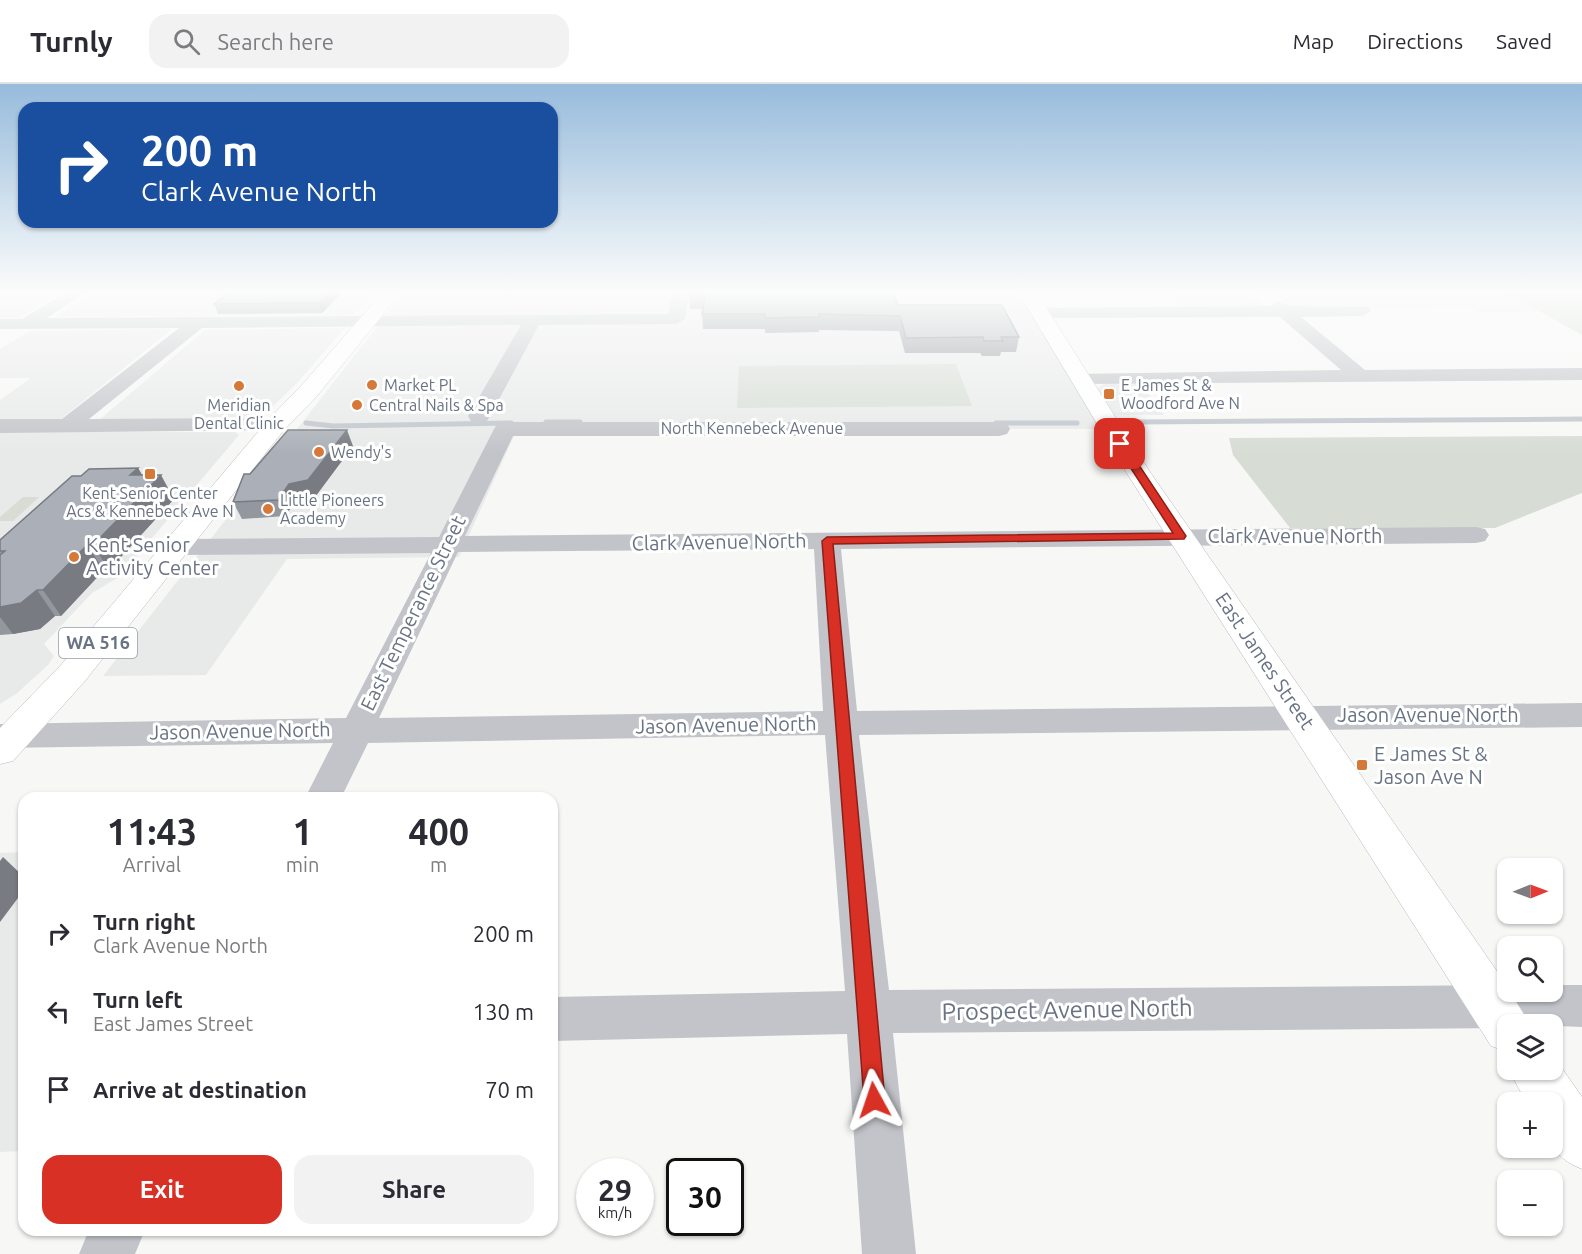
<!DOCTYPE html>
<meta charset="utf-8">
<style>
:root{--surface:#fff;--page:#f2f2f3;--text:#2b2b33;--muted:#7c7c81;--line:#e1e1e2;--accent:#d93025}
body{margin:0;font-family:Ubuntu,sans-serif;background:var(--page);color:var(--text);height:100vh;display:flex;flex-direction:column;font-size:22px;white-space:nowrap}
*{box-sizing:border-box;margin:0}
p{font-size:20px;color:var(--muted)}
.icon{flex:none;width:33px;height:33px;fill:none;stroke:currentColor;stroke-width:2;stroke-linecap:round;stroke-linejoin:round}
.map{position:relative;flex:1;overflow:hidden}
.drawer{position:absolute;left:18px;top:708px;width:540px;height:444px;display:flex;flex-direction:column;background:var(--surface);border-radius:18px;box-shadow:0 2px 4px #0004}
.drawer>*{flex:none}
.guide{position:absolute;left:18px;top:18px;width:540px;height:126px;border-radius:18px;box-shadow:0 2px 4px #0004;background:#1a4fa0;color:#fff;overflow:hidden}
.needle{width:39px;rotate:89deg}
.buttons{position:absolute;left:1497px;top:774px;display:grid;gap:12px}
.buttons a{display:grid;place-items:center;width:66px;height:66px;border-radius:12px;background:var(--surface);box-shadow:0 2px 4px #0004;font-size:30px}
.speed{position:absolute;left:576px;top:1074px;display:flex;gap:12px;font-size:30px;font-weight:700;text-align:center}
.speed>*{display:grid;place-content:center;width:78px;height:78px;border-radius:50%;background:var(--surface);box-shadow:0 2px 4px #0004;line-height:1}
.speed small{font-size:15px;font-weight:400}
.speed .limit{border:3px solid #111;border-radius:9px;background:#fff;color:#111}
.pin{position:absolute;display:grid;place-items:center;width:51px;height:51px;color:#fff;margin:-26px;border-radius:12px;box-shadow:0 3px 9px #0006}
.me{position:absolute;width:66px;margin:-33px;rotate:355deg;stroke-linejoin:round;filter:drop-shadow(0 0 4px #0008)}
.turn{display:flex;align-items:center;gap:21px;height:126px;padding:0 24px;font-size:27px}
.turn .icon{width:78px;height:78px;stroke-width:2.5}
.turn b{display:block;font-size:42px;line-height:51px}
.eta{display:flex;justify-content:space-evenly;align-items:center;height:102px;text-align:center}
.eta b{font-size:36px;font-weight:700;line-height:42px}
.cta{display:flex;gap:12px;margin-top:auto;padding:12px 24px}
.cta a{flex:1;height:69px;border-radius:18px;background:var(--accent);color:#fff;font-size:24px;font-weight:700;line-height:69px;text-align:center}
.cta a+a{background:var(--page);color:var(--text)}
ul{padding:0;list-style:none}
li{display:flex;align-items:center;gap:18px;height:78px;padding:0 24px}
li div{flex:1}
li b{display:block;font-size:22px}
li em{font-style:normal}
header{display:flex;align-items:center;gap:36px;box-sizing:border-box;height:84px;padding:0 30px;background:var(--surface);border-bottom:2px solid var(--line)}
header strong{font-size:28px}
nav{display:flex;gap:33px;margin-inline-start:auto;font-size:21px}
.search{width:420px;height:54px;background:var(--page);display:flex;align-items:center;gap:15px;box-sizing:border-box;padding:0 21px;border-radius:18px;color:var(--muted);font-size:22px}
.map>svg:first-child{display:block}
</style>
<header>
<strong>Turnly</strong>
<div class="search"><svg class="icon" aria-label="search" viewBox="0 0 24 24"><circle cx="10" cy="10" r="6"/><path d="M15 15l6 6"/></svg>Search here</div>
<nav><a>Map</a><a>Directions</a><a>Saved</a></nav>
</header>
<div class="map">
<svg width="1582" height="1170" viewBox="0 0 1582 1170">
<rect width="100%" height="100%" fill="#f7f8f6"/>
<!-- built -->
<g fill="#e8e9e9">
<path d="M0,206h64l-45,28h-19z"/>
<path d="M97,206h280l-14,18 -11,7 -298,2z"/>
<path d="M406,206h620l85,139 -453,-1 -97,8h-47l-55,121 -172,2 -81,116 -103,1z"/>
<path d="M1047,206h199l19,16h-83l-11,-12h-123z"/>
<path d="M1269,206h232l40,22h-64l-7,-4 -163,1 -20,-4z"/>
<path d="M345,244l-47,54 -32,31 -10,4 -158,4 107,-91z"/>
<path d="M172,245l-111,90h-61v-19l31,-22h-31v-29l30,-18z"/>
<path d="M1106,298h34l24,33h-52l-16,-25z"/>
<path d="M0,348h235l4,3 -120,142 -27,16 -48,51 10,12 -6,9 -32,29 -16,10z"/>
<path d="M24,768v154l-3,5h3v140l-24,1v-299z"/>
</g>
<!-- green -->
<g fill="#d7ddd5">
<path d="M1501,206h81v45z"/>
<path d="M956,280l16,42 -235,2 2,-42z"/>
<path d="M1582,352v57l-87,35h-205l-57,-73 -4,-17z"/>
<path d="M23,413h16l-26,24h-13v-4z"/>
</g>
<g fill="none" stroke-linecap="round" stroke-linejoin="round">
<!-- stream -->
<g stroke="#bec5cb" stroke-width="5">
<path d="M546,338h34"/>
<path d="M1135,338l447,-3"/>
<path d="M306,339l27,3 178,-3"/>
<path d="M996,339h81"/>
</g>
<!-- major casing -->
<g stroke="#b5b8bd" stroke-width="1">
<g id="major">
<path d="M385,206h18l-86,106 -33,34 -199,251 -72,80 -13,3v-36l61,-63 207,-245 33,-34z"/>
<path d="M1017,206h18l115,182 358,515v5h2l20,32h-22v28l-17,-6 -365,-574z"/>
<path d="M1552,970l30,43v72c-37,-15 -30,-32 -30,-67h-26l-17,-32h43z"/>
</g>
</g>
<!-- minor -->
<g fill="#c2c4c9" fill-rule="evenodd">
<path d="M70,206h19l-42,28 621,-4 5,-24h16l-4,29 -9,5 -137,1 -49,91 -3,5h-16l-3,-5 53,-91 -319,3 -113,91 187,-1 8,2 3,5 -3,5 -284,3v-14h62l117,-91 -179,1v-10h22z"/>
<path d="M1278,217l11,5 79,1 3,4 -9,5 -61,1 64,53 217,-2v12l-501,4 -7,-2 -3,-4 3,-4 267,-4 -61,-53 -240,1 -9,-5 9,-5 230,-2z"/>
<path d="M505,338h494l8,2 3,5 -3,5 -8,2h-486l-48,100 1011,-9 9,2 4,6 -4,6 -9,2 -635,6 16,162 725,-8v24l-723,8 30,255 619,-5v7h44v-7h30v42l-74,-3v4l-615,5 23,221h-54l-15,-220 -295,7v-44l293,-6 -20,-256 -457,8 -27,55h-36l28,-55 -333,5v-24l346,-6 85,-165 -254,2 -9,-2 -4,-6 4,-6 9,-2 262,-2 55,-108 3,-5zM814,465l9,162 -444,7 79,-166z"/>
<path d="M89,1146h56l-10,24h-56z"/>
</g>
<!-- major -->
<use href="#major" fill="#fff" fill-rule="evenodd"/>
</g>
<!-- wall -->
<g fill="#93979e">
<path d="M344,206l-22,23 -104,1 -4,-10z"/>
<path d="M693,206l205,15 121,32 -3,15h-15l-1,4h-18l-2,-3h-75l-6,-22 -80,-1v2l-54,1v-4h-62l-1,-15 1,-5h-13l-1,-15z"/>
<path d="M353,362l-38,51 -19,4 -11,15 -43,3 -9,-17 17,-28z"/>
<path d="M138,384l4,7 32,24 -65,71h-5l-43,46h-6l-15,13 -27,5 -13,1v-95l81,-64z"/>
</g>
<!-- shaded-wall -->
<g fill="#787b81">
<path d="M332,206h12l-22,23 -3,-10z"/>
<path d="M347,346l6,16 -38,51 -19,4 -11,15 -7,-16 11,-16z"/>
<path d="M138,384l11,19 12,-12 13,24 -65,71 -16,-25 37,-70z"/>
<path d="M87,461l17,25 -43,46 -18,-26z"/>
<path d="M37,506l18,26 -15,13 -27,5 -13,-17v-10z"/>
<path d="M3,773l21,20v13l-24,32v-61z"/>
</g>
<!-- building -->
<g fill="#abb0b8" stroke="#787b81" stroke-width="1.5">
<path d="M232,206h100l-13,13 -105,1z"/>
<path d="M693,206h199l6,15h104l17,32h-18l2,4h-19l-1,-4 -77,1 -6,-22 -81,-2v3l-54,1v-4h-63l4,-20h-17z"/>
<path d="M288,346h59l-39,50 -19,4 -11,16 -45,2 11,-28h6z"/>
<path d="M138,384l-8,7h31l-68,70h-6l-44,45h-6l-16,13 -21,4v-52l5,-4h-5v-11l72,-64h9l8,-7z"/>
</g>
<!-- sky -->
<linearGradient id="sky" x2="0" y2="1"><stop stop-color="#97bbdc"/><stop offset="0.56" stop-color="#fbfcfb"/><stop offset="1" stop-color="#fbfcfb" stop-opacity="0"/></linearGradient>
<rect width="1582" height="370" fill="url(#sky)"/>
<!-- route -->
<path fill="#d93025" stroke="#8d1f18" stroke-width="1.5" d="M1116,357h7l63,95 -2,3 -351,5 52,556 -3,8 -8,3 -7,-3 -3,-8 -42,-559 5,-4 346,-4 -58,-89z"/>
<!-- markers -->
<g fill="#d67837" stroke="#fff" stroke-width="2">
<circle cx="372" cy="301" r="6"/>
<circle cx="239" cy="302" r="6"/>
<rect x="1103" y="304" width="12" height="12" rx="3"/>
<circle cx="357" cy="321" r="6"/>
<circle cx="319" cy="368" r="6"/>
<rect x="144" y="384" width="12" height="12" rx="3"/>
<circle cx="268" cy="425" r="6"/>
<circle cx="74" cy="473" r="6"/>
<rect x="1356" y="675" width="12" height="12" rx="3"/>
</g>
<g text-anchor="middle" stroke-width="6" stroke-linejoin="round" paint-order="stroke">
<!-- far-poi labels -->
<g font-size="16" fill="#697384" stroke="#fff" text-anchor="start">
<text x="384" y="307">Market PL</text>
<text x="1121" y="307">E James St &amp;<tspan x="1121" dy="18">Woodford Ave N</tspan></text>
<text x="239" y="327" text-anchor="middle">Meridian<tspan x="239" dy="18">Dental Clinic</tspan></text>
<text x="369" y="327">Central Nails &amp; Spa</text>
<text x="331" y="374">Wendy's</text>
<text x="150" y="415" text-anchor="middle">Kent Senior Center<tspan x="150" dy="18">Acs &amp; Kennebeck Ave N</tspan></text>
<text x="280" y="422">Little Pioneers<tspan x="280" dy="18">Academy</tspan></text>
</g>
<!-- far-street labels -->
<g font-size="16" fill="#697384" stroke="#fff">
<text x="752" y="350">North Kennebeck Avenue</text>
</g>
<!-- shield labels -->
<rect fill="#fff" stroke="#969da9" stroke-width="1.5" x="59" y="544" width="78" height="30" rx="4.5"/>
<g font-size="18" font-weight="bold" fill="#697384">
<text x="98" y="565">WA 516</text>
</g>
<!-- street labels -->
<g font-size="20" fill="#697384" stroke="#fff">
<text x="1295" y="459">Clark Avenue North</text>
<text transform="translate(719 458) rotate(-1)" y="7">Clark Avenue North</text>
<text transform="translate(413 529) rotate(-64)" y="7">East Temperance Street</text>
<text transform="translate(1265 577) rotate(56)" y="7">East James Street</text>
<text x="1428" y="638">Jason Avenue North</text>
<text transform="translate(726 641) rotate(-1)" y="7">Jason Avenue North</text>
<text transform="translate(240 647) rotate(-1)" y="7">Jason Avenue North</text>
</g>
<!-- poi labels -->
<g font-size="20" fill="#697384" stroke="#fff" text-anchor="start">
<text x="86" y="468">Kent Senior<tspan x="86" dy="23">Activity Center</tspan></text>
<text x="1374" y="677">E James St &amp;<tspan x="1374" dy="23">Jason Ave N</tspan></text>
</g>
<!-- near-street labels -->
<g font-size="24" fill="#697384" stroke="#fff">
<text transform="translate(1067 926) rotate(-1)" y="8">Prospect Avenue North</text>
</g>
</g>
</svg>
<div class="buttons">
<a><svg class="needle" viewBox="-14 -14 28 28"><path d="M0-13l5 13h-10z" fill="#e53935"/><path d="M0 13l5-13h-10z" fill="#7c7c81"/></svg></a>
<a><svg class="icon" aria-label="search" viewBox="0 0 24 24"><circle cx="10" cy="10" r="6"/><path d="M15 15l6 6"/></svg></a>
<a><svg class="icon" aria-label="layers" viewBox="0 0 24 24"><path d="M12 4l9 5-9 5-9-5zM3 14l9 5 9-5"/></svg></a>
<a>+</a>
<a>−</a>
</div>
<div class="speed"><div>29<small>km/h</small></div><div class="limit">30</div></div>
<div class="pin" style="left:1120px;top:360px;background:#d93025"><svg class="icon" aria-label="arrive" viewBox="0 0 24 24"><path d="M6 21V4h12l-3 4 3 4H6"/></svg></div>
<svg class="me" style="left:874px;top:1016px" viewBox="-20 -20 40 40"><path d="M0-17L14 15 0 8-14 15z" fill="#d93025" stroke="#fff" stroke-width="4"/></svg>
<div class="guide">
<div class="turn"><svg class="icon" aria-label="right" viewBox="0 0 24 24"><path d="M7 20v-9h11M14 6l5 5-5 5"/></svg><div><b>200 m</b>Clark Avenue North</div></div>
</div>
<section class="drawer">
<div class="eta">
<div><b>11:43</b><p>Arrival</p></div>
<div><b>1</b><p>min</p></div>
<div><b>400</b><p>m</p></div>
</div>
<ul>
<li><svg class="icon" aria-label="right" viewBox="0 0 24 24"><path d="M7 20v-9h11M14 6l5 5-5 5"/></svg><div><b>Turn right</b><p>Clark Avenue North</p></div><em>200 m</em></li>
<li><svg class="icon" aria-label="left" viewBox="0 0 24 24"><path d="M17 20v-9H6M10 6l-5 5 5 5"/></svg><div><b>Turn left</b><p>East James Street</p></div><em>130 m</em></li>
<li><svg class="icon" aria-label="arrive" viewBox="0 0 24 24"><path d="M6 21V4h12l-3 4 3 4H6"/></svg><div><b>Arrive at destination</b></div><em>70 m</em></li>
</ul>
<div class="cta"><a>Exit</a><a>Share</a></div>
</section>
</div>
